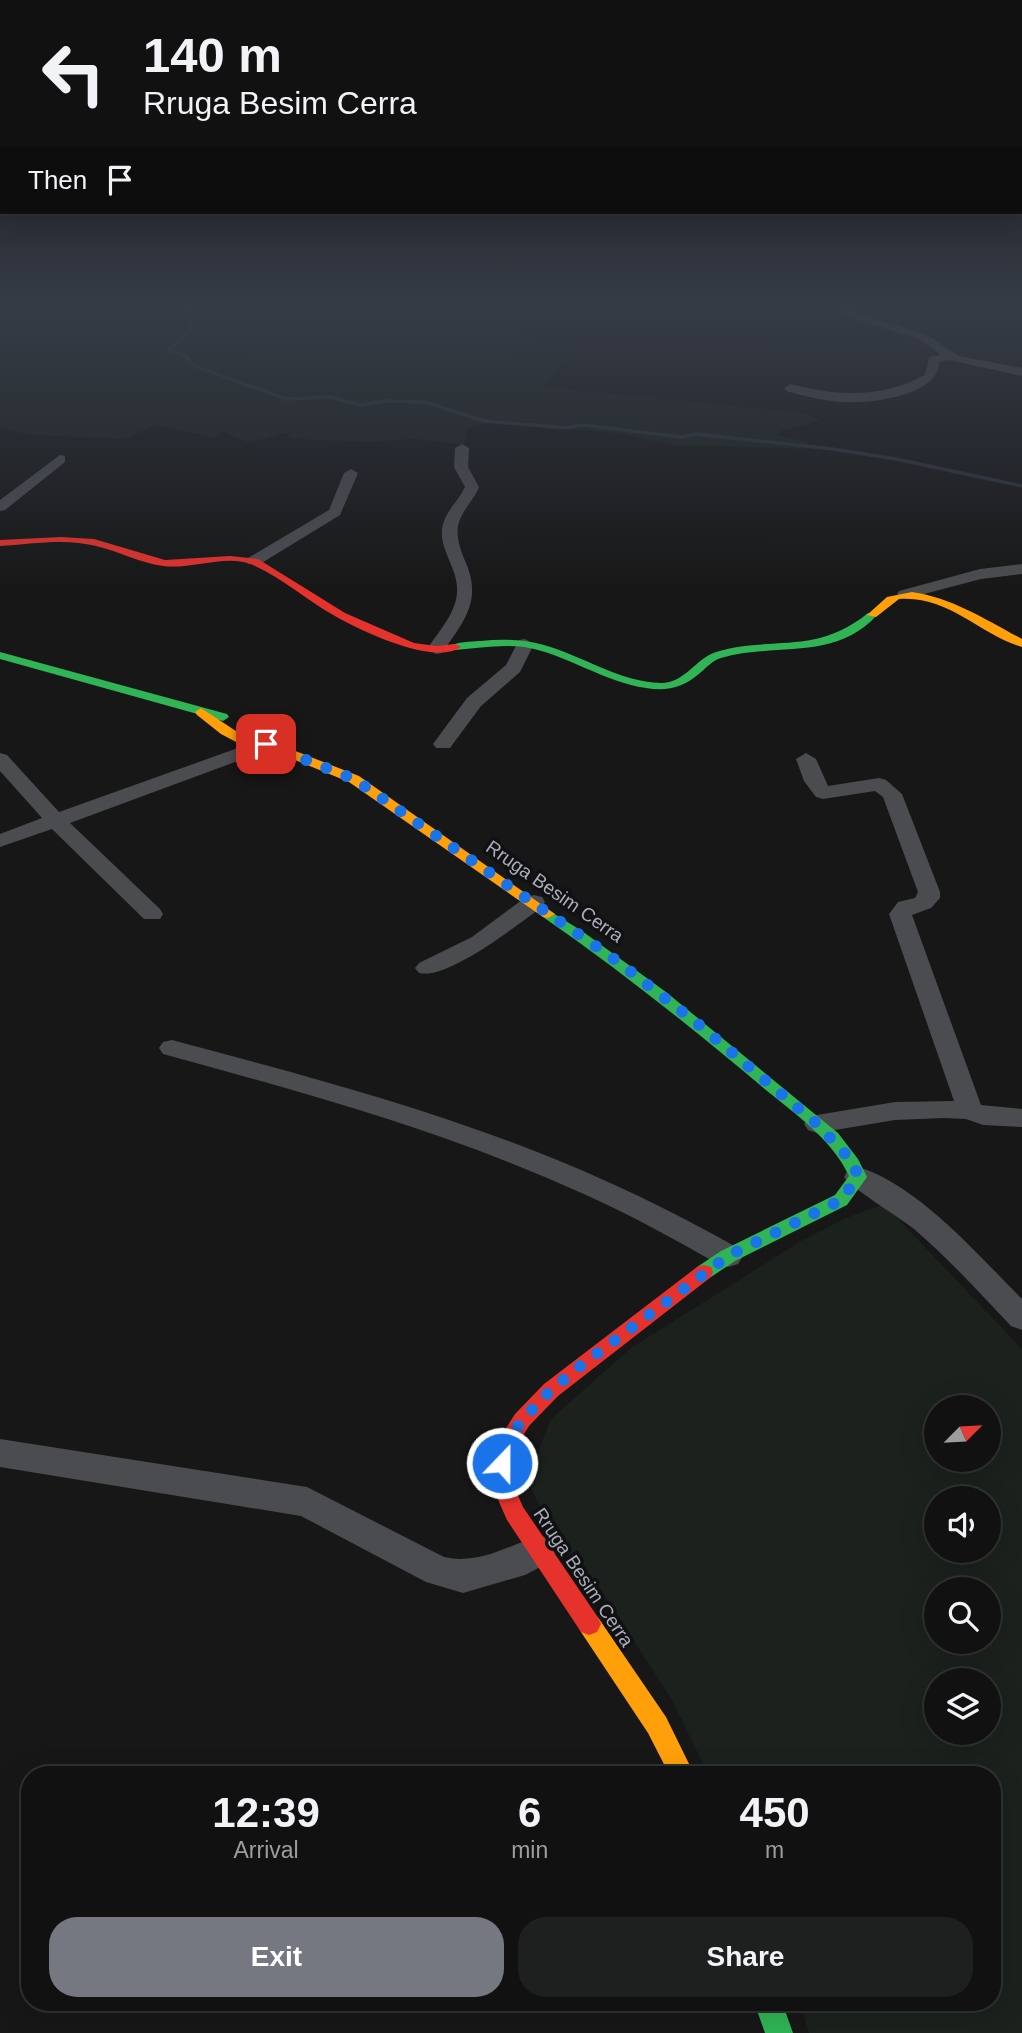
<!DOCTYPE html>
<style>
:root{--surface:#111;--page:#1e1f1f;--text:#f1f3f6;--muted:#9c9d9f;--line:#303131;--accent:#757880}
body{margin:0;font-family:Arial,sans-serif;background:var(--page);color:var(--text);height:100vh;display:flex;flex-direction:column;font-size:26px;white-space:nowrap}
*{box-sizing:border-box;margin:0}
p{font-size:23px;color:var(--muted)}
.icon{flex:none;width:38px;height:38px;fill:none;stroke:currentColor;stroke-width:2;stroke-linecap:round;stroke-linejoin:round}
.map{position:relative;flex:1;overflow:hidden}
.panel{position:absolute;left:21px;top:1766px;width:980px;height:245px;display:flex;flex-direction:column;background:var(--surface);border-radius:28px;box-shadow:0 7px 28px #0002,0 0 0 2px var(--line)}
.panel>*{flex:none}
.hud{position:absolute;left:0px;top:0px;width:1022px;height:214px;box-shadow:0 7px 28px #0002,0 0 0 2px var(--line);background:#111;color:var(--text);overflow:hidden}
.needle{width:46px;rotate:66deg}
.controls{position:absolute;left:924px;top:1395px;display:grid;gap:14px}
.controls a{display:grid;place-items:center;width:77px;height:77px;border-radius:50%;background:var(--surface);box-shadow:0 7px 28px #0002,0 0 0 2px var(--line);font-size:35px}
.pin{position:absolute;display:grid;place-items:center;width:60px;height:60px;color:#fff;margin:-30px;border-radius:14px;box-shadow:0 4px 10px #0006}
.me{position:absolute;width:77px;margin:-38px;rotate:22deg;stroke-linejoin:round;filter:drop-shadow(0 0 5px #0008)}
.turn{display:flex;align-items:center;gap:24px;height:147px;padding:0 28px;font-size:32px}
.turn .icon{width:91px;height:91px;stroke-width:2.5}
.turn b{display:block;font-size:49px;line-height:60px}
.then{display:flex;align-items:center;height:66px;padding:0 28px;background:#0003;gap:14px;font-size:26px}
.eta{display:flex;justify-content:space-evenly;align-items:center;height:119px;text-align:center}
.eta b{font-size:42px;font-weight:600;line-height:49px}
.cta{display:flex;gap:14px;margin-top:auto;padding:14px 28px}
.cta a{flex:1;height:80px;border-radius:28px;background:var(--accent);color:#fff;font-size:28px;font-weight:600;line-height:80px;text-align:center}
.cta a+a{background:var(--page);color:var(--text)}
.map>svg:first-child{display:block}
</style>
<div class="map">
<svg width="1022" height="2033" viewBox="0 0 1022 2033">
<rect width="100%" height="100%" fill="#171717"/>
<!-- green -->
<g fill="#1b211c" fill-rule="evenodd">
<path d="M0,305h436l69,14 -7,4 46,9 -17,10 45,8 -29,37 256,25 16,5 5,4 -40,10 -3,4 31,7 1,7 -136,-4 -57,-12 -128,-10 -21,5 -2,17 -52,-6 -43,3 -79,-3 -5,-6 -37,10 -28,-12 -6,7 -61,-13 -29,14 -94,-4 -31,-7z"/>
<path d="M884,1204l138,145v684h-213l-9,-30 5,-1h187v-228h-284l-36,-74 -72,-112 -26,-28 -31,-48 -16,-32 24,-61 80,-71 170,-107 45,-23zM936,1407h53v53h-53zM936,1498h53v52h-53zM936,1589h53v53h-53zM936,1680h53v52h-53z"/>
</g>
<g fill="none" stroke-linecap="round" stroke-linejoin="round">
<!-- stream -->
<path stroke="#2a3239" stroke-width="3.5" d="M198,305l-12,8 8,12 -26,26 18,5 6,9 94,34 44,-2 31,8 23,-4 40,1 61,19 81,7 16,-3 100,12 14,-3 137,15 63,10 126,27"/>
<!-- street -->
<g fill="#4b4c50" fill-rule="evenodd">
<path d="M839,305h10l4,7 74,23 32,21 63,12v8l-73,-16 -10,2c0,35 -72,42 -99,40 -19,-2 -36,-6 -54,-11l-2,-3 6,-4c48,12 90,15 135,-9l4,-18 12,-2 -22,-16 -74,-23z"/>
<path d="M462,444l7,4 -1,19 11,20c-5,13 -18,24 -21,39 -2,13 3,25 8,37 16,38 -2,58 -24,90l-6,1 -9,-5c12,-18 32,-39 30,-62 -1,-22 -20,-40 -14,-63 4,-14 16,-24 22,-37l-11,-20 1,-19z"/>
<path d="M60,455l5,1v6l-60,48 -5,1v-11z"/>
<path d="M351,469l7,4 -18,42 -80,49h-12l-2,-3 2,-3 81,-48 15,-37z"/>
<path d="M1022,564v10l-41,5 -76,20 -8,-5 2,-3 81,-22z"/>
<path d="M525,639l9,5 -14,28 -39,34 -31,42h-14l-3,-4 34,-46 39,-33 13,-25z"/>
<path d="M266,738l10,6 -3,4 -203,75 90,86 3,5 -3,5h-16l-92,-90 -52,18v-13l42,-16 -42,-47v-18l7,2 52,57z"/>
<path d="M806,753l10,6 12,27 51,-8 7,2 16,14 38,98v6l-9,10 -19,7 69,190 41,4v18l-39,-2 -17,-6 -23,-1 -48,2 -78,13 -9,-3 -4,-6 4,-6 9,-3 78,-13 59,-1 -65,-187 9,-12 17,-4 3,-6 -35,-95 -8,-6 -52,8 -7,-2 -12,-16 -8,-22z"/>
<path d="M534,895l8,2 3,5 -3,5c-25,18 -94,73 -123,66l-4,-5 4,-5 53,-26 54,-40z"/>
<path d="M172,1040c147,39 295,78 434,141 45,20 89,43 132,67l5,8 -5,8 -10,3 -10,-3c-44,-25 -87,-49 -132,-69 -135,-62 -280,-102 -423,-141l-4,-6 4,-6z"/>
<path d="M858,1167c59,17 121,89 164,132v31l-11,-4c-31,-33 -62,-67 -97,-97 -15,-12 -63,-41 -70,-52l4,-7z"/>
<path d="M0,1439l307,48 137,70c35,8 64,-11 96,-22l12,4 5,11 -5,11 -27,14 -62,18 -37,-11 -125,-66 -301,-49z"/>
</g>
<!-- fast -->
<g fill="#30b455" fill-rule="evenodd">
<path d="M868,613l9,2c-42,47 -103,27 -156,43 -8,2 -15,10 -21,15 -16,14 -33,19 -54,15 -43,-6 -79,-34 -122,-41 -22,-3 -46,1 -69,3l-6,-3c8,-6 21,-5 31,-6 22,-2 42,-2 64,4 39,11 76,37 117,38 24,0 34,-24 55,-31 57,-17 99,4 152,-39z"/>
<path d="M0,652l227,62 2,3 -6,4 -4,-1 -219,-61z"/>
<path d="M548,910l34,21 84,61 172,141 20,26 9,18 -20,28 -112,56 -24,16 -7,2 -7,-2 -2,-5 2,-5 24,-16 114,-56 14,-19c-18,-39 -57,-64 -89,-91 -70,-59 -142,-116 -217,-168l-2,-3 2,-3z"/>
<path d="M754,2002h28l11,31h-28z"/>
</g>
<!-- slow -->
<g fill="#ff9f0a" fill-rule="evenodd">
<path d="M912,592c41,6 74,28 110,47v8c-43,-13 -74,-52 -123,-48l-23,18 -9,-2 20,-18z"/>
<path d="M201,708l44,29 25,4 89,35 196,138 -7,4 -5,-1 -194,-135 -86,-35 -25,-4 -17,-9 -24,-19 -2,-3z"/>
<path d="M589,1613l8,3 69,101 28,57h-25l-21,-41 -67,-101 -4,-8 4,-8z"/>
</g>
<!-- jam -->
<g fill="#e5322d" fill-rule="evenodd">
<path d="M61,537l33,2 71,21 65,-4 28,3 87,54 69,30 22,3 19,-2 6,3c-27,19 -100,-16 -126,-31 -27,-15 -53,-38 -82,-51 -26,-12 -62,5 -90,1 -23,-3 -45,-15 -67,-20 -30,-8 -65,-2 -96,0v-6z"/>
<path d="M704,1265l7,2 2,5 -2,5 -153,119 -29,30 -11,18 -5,19 1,23 9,21 74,109 4,8 -4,8 -8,3 -8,-3 -74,-112 -15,-34 -1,-23 7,-22 17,-27 29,-30 153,-117z"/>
</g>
</g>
<!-- sky -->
<linearGradient id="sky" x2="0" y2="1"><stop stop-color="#0d0d0d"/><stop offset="0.52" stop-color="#363c47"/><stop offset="1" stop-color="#363c47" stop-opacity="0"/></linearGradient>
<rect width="1022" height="590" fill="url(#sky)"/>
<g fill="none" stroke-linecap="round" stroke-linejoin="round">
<!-- route -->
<path stroke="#1a73e8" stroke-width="12" stroke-dasharray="0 21.6" d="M266,744l88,35 263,182 81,63 119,100 36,38 5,15 -17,23 -113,56 -145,108 -32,26 -29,30 -14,21 -6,22"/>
</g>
<g text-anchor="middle" stroke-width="7" stroke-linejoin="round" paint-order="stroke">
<!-- street labels -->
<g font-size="19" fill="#a8adb8" stroke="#111113">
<text transform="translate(555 891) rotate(35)" y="7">Rruga Besim Cerra</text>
<text transform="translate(584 1577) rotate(56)" y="7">Rruga Besim Cerra</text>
</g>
</g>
</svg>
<div class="controls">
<a><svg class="needle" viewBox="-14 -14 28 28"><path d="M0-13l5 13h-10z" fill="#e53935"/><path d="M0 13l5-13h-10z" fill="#9c9d9f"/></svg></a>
<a><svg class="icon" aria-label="sound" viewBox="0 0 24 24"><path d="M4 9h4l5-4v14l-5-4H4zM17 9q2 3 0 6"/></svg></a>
<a><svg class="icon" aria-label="search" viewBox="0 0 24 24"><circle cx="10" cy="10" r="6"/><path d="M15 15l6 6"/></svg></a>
<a><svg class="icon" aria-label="layers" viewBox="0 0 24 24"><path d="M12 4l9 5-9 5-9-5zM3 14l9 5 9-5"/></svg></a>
</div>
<div class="pin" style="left:266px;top:744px;background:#d93025"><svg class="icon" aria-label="arrive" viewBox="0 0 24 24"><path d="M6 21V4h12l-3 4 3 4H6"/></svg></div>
<svg class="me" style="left:502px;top:1463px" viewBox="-20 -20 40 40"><circle r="17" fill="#1a73e8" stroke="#fff" stroke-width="3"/><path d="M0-11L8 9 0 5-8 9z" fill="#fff"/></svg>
<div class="hud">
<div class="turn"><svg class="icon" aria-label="left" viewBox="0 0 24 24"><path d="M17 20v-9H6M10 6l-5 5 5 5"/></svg><div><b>140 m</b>Rruga Besim Cerra</div></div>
<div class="then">Then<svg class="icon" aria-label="arrive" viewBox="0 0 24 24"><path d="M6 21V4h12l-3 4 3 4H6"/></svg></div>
</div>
<section class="panel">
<div class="eta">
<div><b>12:39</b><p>Arrival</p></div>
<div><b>6</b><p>min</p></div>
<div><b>450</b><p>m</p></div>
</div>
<div class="cta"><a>Exit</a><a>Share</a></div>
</section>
</div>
